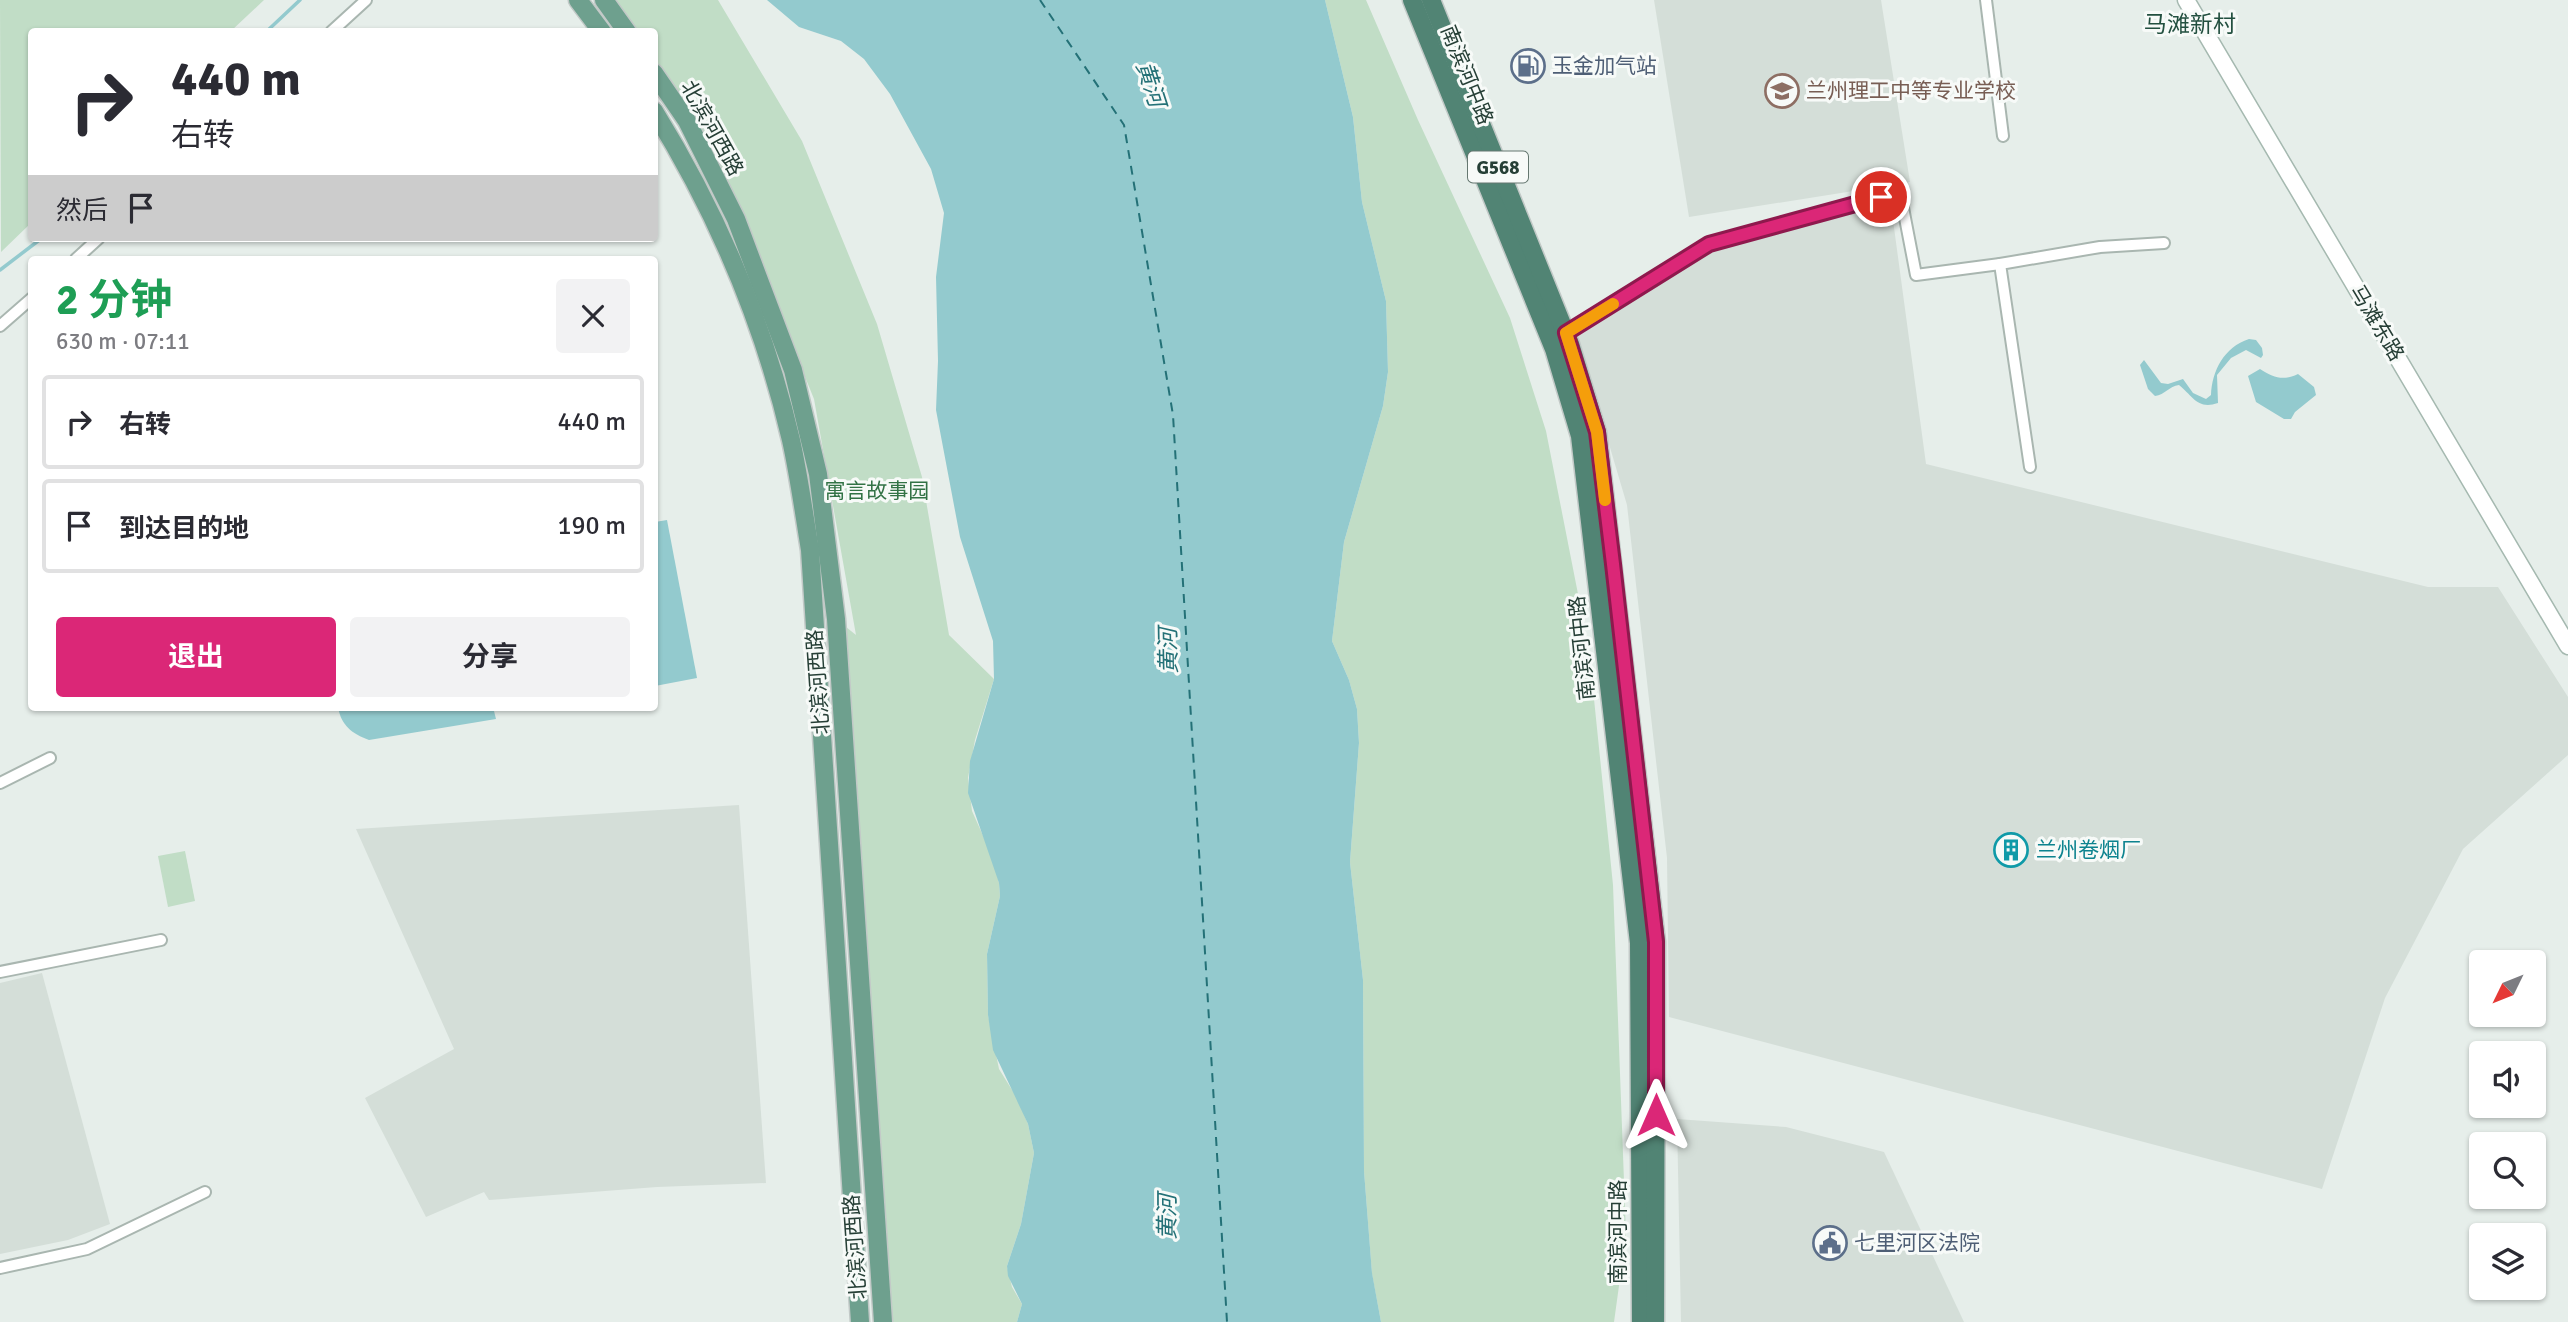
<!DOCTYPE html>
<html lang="zh">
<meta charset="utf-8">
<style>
:root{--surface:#fff;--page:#f2f2f3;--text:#2b2b33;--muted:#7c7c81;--line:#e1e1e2;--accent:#db2777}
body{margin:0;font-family:Signika,"Noto Sans SC",sans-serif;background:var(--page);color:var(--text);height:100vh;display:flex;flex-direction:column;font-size:26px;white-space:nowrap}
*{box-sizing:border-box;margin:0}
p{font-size:23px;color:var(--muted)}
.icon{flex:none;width:38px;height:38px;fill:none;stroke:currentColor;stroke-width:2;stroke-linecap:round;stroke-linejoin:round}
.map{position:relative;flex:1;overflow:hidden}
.sheet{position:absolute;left:28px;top:256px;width:630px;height:455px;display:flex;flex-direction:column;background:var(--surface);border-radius:7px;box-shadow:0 2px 5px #0004}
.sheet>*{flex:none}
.top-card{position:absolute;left:28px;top:28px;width:630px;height:214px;border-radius:7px;box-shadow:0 2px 5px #0004;background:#fff;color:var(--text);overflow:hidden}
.needle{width:46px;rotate:227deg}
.fabs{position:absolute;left:2469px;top:950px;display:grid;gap:14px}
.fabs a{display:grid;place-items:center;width:77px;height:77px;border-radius:7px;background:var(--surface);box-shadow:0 2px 5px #0004;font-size:35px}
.pin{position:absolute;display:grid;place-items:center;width:60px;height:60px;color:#fff;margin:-30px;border:4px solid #fff;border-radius:50%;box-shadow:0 2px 7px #0007}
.me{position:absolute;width:77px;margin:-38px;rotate:0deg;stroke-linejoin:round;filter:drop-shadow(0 0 5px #0008)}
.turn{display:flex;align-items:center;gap:24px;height:147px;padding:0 28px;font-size:32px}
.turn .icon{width:91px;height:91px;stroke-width:2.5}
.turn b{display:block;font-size:49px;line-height:60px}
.then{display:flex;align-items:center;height:66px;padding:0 28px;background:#0003;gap:14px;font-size:26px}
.round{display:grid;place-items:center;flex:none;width:74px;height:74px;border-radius:7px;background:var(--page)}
.headline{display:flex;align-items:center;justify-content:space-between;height:119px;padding:0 28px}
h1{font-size:42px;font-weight:700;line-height:52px;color:#1e9e55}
.button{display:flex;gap:14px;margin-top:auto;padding:14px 28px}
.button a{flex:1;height:80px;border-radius:7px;background:var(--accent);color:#fff;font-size:28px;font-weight:700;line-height:80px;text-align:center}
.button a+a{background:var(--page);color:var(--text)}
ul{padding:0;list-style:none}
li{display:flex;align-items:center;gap:21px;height:94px;margin:0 14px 10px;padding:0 14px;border:4px solid var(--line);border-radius:7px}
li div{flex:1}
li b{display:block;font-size:26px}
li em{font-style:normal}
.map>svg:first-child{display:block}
</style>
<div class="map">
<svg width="2568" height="1322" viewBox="0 0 2568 1322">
<rect width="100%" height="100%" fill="#e6eeea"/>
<!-- built -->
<g fill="#d4ded8">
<path d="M1654,0h227l29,182 -221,35z"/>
<path d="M1890,198l36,266 502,123h70l70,110v58l-105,94 -78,149 -63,191 -653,-172 -2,-159 -40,-353 -52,-176 130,-80z"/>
<path d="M739,805l27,378 -109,4 -168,13 -5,-8 -58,25 -61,-119 89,-49 -98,-220z"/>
<path d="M42,973l68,251 -42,16 -68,14v-271z"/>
<path d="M1677,1119l109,8 98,25 80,170h-283z"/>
</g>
<!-- green -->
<g fill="#c1ddc6">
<path d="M0,0h264l-33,31 -199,1 -1,191 -30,29z"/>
<path d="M615,0h103l84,141 75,183 45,153 27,158 45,44 -19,61 -7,38 4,33 21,47 6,25 1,13 -13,58 1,61 11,54 18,29 11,26 6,29 -13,71 -14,42 5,21 10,17 -5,18h-134l-47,-703 20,16 -42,-236 -103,-255 -56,-85 -1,-27 -18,-1z"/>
<path d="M1325,0h41l52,120 92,198 36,113 43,219 24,235 13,350 -12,87h-233l-9,-48 -8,-103 -1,-191 -13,-118 9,-119 -2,-34 -8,-29 -17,-39 12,-99 39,-136 5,-34 -2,-71 -24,-99 -9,-85z"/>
<path d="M185,851l10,50 -27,6 -10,-51z"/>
</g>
<!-- water -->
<g fill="#93cace">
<path d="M767,0h558l28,117 9,85 24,99 2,71 -5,34 -39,136 -12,99 17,39 8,29 2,34 -9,119 13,118 1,191 8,102 9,49h-364l5,-18 -14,-28 -1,-10 14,-42 13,-71 -6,-29 -35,-74 -5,-35 -1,-61 13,-58 -1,-13 -31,-90 2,-32 24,-82 -1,-38 -33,-104 -24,-127 2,-49 -2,-84 8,-64 -13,-44 -41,-75 -26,-35 -23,-18 -42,-14z"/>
<path d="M2249,339l7,1 6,8 1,7 -2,3 -15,-8 -15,8 -14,17 1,28c-21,7 -25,-7 -39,-18 -10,1 -14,10 -24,11l-7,-7 -8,-24 4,-5 17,23 7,1 15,-5 10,14 13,6 5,-4c1,-24 13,-48 38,-56z"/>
<path d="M2260,369c14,9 23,12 38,5l16,13 2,8 -21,17 -4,7h-7l-28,-17 -8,-26z"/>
<path d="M667,520l30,158 -42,8v-164z"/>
<path d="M338,707h155l3,12 -127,21c-17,-6 -28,-15 -31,-33z"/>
</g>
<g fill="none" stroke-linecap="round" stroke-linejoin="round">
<!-- stream -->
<g stroke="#93cace" stroke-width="3.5">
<path d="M266,32l34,-32"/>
<path d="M0,270l42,-32"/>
</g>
<!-- ferry -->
<path stroke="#247177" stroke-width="2" stroke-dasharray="9 7" stroke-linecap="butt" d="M1040,0l84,125 49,290 54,907"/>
<!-- minor casing -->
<g stroke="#a9b6b0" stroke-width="14">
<g id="minor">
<path d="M1986,0l17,136"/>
<path d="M331,32l35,-32"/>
<path d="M76,259l23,-21"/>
<path d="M0,326l32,-28"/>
<path d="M1566,333l143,-89 191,-52 16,83 84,-11"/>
<path d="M2030,467l-30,-203 100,-17 64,-4"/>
<path d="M0,783l50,-25"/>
<path d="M0,972l161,-32"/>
<path d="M0,1268l87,-19 118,-57"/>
</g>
</g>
<!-- secondary casing -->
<g stroke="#a5b9b0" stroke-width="19">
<path id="secondary" d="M2186,0l382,646"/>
</g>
<!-- primary casing -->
<g stroke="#c2c9c7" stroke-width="21">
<g id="primary">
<path d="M578,0l24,32"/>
<path d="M604,0l23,32"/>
<path d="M654,73l33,48 49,98 57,151 25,104 18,145 47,703"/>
<path d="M654,111c62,100 110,213 137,329 8,36 13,74 19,110l50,772"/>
</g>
</g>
<!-- trunk casing -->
<g stroke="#c2c9c7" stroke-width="21">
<g id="trunk">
<path d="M1412,0l142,349 26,87 59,507 2,379"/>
<path d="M1431,0l139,344 27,88 59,510 -1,380"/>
</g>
</g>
<!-- minor -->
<use href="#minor" stroke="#fff" stroke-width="10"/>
<!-- secondary -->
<use href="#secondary" stroke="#fff" stroke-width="16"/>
<!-- primary -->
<use href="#primary" stroke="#6ea08e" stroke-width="18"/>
<!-- trunk -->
<use href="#trunk" stroke="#518474" stroke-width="18"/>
</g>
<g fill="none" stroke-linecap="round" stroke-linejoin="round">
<!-- route casing -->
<g stroke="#8e194d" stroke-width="18">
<path id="route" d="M1656,1115v-173l-43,-378 -16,-132 -31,-99 143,-89 172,-47"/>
</g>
<!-- route -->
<use href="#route" stroke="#db2777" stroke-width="12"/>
<!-- slow -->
<path stroke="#f59e0b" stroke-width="12" d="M1605,500l-8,-68 -31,-99 47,-29"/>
</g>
<!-- icons -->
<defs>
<g id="fuel-ring" transform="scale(1.75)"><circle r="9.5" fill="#f7faf8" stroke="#5c6f8a" stroke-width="1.5"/><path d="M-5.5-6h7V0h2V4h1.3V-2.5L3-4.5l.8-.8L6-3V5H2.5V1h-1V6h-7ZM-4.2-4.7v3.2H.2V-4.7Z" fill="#5c6f8a"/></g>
<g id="university-ring" transform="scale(1.75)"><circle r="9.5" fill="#f7faf8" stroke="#8d6e63" stroke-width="1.5"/><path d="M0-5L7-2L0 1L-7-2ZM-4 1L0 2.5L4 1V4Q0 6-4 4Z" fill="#8d6e63"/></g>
<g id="building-ring" transform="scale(1.75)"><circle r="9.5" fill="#f7faf8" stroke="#0f9aa8" stroke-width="1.5"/><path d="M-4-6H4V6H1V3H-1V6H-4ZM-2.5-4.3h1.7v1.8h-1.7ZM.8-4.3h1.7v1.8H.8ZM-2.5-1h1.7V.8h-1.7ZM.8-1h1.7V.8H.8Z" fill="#0f9aa8"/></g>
<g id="civic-ring" transform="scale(1.75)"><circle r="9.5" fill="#f7faf8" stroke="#5c6f8a" stroke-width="1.5"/><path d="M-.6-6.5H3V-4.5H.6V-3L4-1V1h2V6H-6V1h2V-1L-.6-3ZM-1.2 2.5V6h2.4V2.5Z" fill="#5c6f8a"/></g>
</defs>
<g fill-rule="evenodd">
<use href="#fuel-ring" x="1528" y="66"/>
<use href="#university-ring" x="1782" y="91"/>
<use href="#building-ring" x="2011" y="850"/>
<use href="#civic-ring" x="1830" y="1243"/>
</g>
<g text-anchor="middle" stroke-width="6" stroke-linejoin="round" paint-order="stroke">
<!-- shield labels -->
<rect fill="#f7faf8" stroke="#657770" stroke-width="2" x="1468" y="151.5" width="60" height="31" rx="5"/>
<g font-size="19" font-weight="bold" fill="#263f36">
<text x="1498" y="174">G568</text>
</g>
<!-- service labels -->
<g font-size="21" fill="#4e5e75" stroke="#f7faf8" text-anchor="start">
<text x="1552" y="73">玉金加气站</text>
<text x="1854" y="1250">七里河区法院</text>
</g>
<!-- street labels -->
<g font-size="21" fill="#263f36" stroke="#f7faf8">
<text transform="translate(1467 75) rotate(68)" y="7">南滨河中路</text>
<text transform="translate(712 128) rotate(61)" y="7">北滨河西路</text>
<text transform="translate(2377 323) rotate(59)" y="7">马滩东路</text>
<text transform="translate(1582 648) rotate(-96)" y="7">南滨河中路</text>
<text transform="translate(818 682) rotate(-94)" y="7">北滨河西路</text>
<text transform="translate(1618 1232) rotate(-90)" y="7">南滨河中路</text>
<text transform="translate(855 1247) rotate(-94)" y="7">北滨河西路</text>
</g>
<!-- education labels -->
<g font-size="21" fill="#785e54" stroke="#f7faf8" text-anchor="start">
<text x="1806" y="98">兰州理工中等专业学校</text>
</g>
<!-- park labels -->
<g font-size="21" fill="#337346" stroke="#f7faf8">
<text x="877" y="498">寓言故事园</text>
</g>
<!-- culture labels -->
<g font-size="21" fill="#0d838f" stroke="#f7faf8" text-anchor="start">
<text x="2036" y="857">兰州卷烟厂</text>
</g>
<!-- neighbourhood labels -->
<g font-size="23" fill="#235040" stroke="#f7faf8">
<text x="2190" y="32">马滩新村</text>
</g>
<!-- water labels -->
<g font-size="23" font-style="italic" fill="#247177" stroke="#f7faf8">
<text transform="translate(1151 84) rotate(72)" y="8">黄河</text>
<text transform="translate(1168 651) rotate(-91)" y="8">黄河</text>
<text transform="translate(1167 1217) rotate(-90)" y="8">黄河</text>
</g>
</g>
</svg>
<div class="fabs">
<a><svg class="needle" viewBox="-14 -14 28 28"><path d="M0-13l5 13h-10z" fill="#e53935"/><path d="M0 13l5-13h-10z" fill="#7c7c81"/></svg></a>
<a><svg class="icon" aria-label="sound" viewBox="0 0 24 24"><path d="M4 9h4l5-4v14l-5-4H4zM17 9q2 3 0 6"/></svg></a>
<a><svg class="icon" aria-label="search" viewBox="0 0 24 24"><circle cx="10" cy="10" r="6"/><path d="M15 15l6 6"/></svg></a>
<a><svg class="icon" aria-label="layers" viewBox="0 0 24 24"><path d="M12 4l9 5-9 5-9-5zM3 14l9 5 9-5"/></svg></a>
</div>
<div class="pin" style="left:1881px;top:197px;background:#d93025"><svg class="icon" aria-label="arrive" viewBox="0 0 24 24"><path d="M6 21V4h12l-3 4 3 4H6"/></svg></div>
<svg class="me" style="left:1656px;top:1115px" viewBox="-20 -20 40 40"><path d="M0-17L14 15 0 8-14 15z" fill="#db2777" stroke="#fff" stroke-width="4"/></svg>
<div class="top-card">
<div class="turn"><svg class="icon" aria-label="right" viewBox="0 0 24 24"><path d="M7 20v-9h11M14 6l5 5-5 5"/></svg><div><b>440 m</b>右转</div></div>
<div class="then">然后<svg class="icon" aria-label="arrive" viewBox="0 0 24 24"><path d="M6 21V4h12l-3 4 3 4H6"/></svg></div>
</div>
<section class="sheet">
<div class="headline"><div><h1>2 分钟</h1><p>630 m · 07:11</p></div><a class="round"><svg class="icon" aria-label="close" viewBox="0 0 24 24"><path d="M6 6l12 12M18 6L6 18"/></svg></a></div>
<ul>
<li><svg class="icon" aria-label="right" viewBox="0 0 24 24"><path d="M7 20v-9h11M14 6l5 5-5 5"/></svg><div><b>右转</b></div><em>440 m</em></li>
<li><svg class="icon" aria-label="arrive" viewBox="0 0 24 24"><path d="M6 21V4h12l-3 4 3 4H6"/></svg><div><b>到达目的地</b></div><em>190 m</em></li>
</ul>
<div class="button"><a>退出</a><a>分享</a></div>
</section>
</div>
